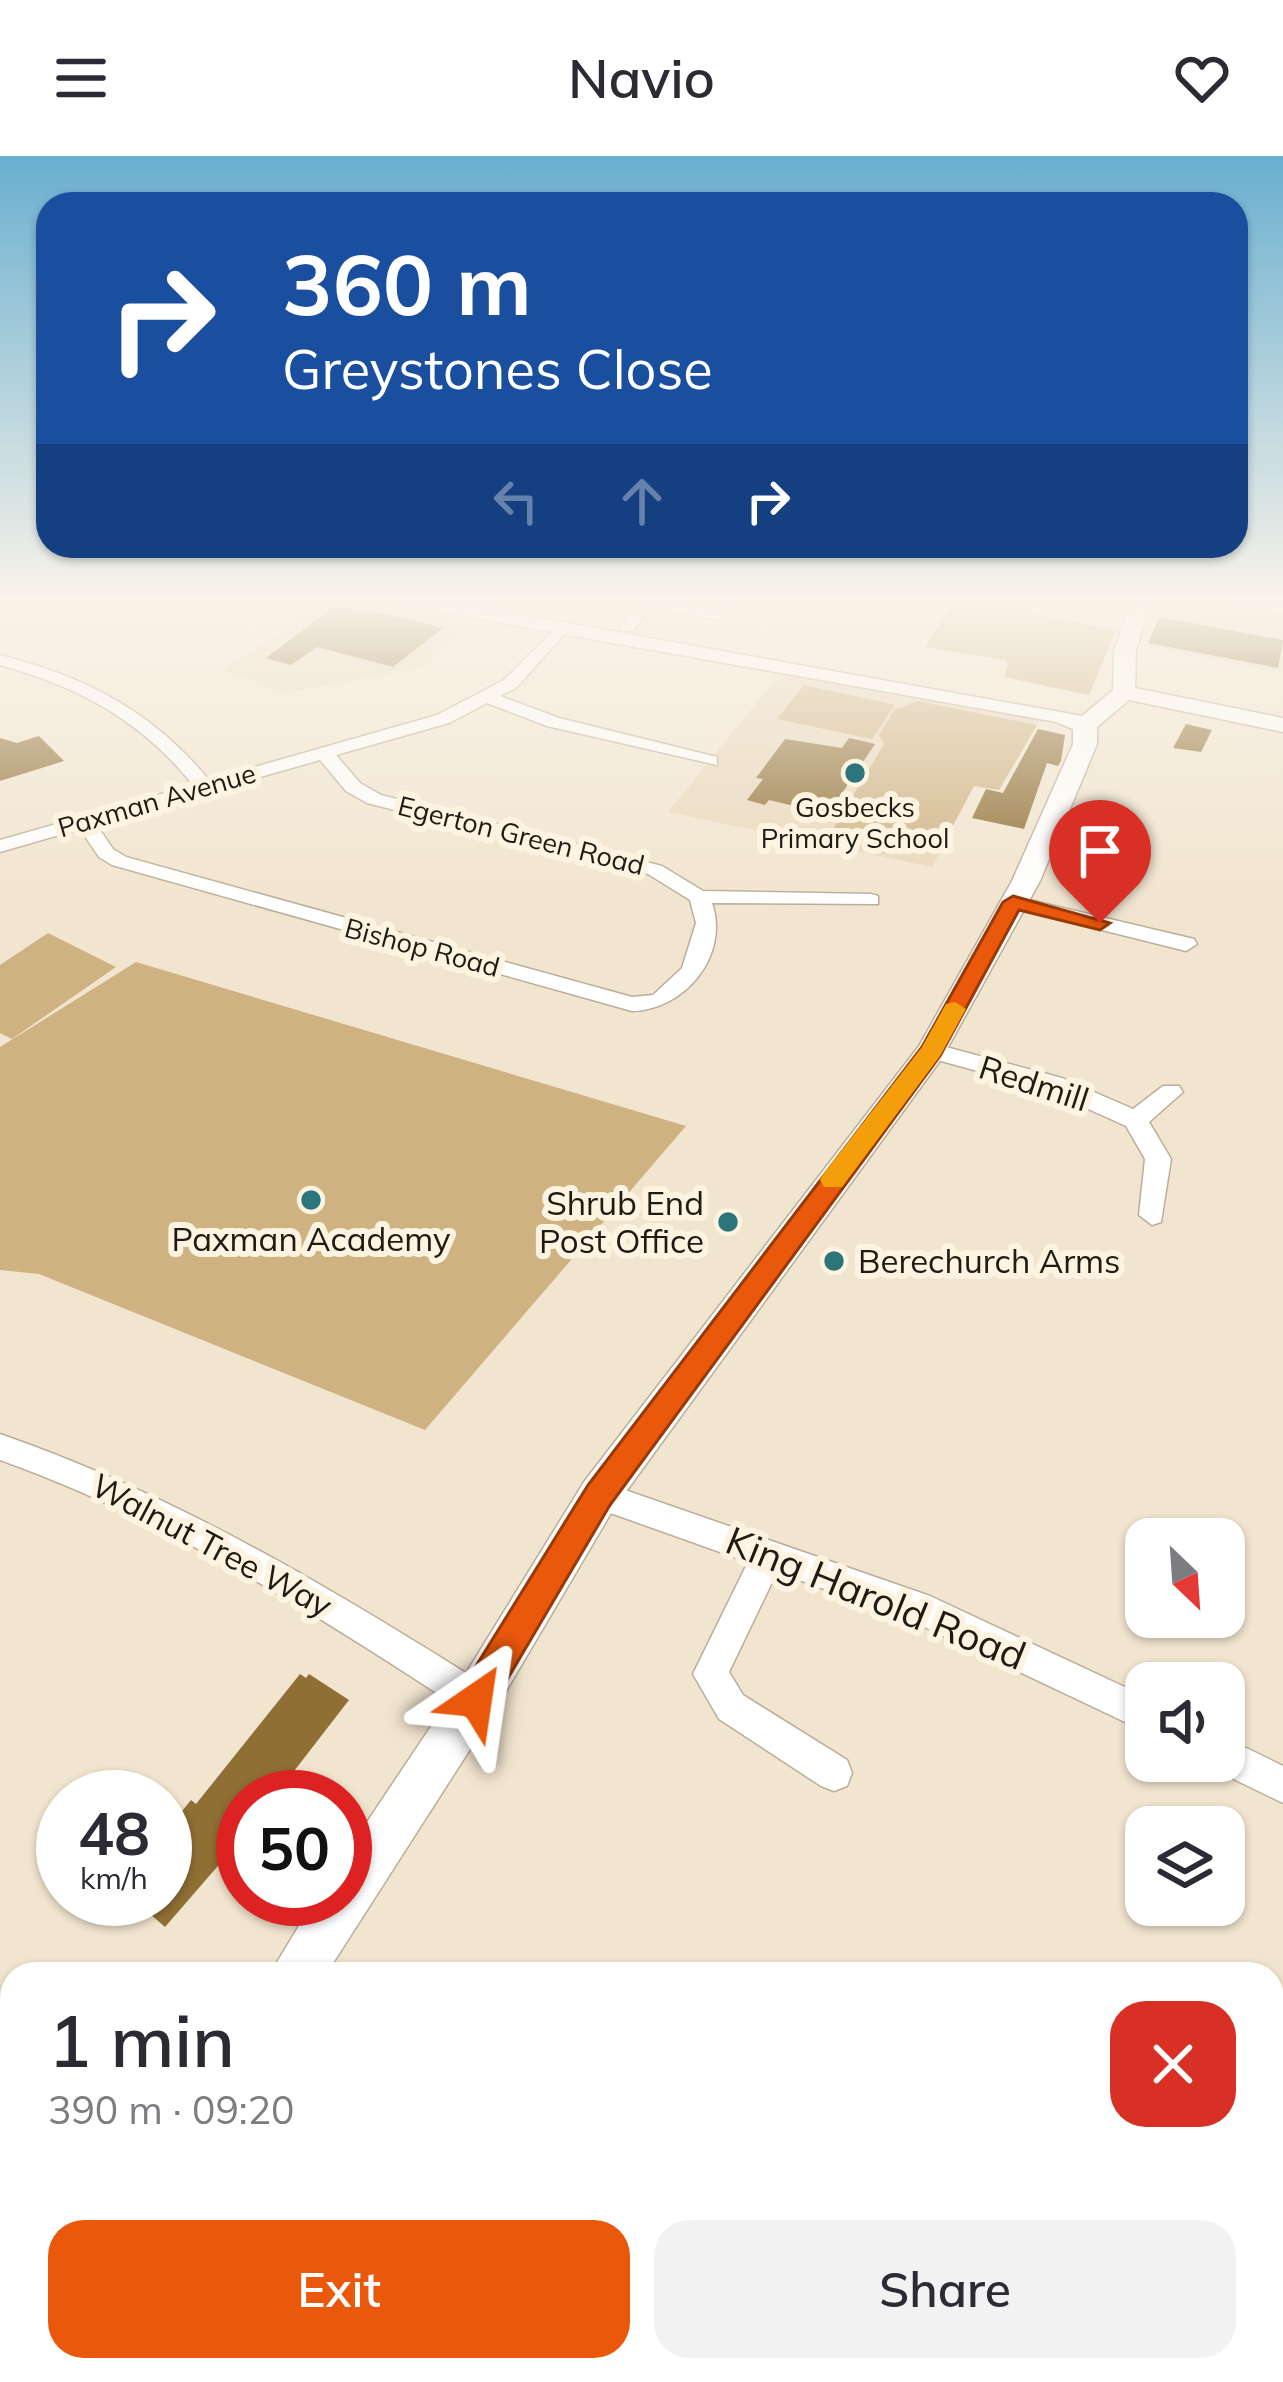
<!DOCTYPE html>
<meta charset="utf-8">
<style>
:root{--surface:#fff;--page:#f2f2f3;--text:#2b2b33;--muted:#7c7c81;--accent:#ea580c}
body{margin:0;font-family:Mulish,sans-serif;background:var(--page);color:var(--text);height:100vh;display:flex;flex-direction:column;font-size:45px;white-space:nowrap}
*{box-sizing:border-box;margin:0}
p{font-size:39px;color:var(--muted)}
.icon{flex:none;width:66px;height:66px;fill:none;stroke:currentColor;stroke-width:2;stroke-linecap:round;stroke-linejoin:round}
.map{position:relative;flex:1;overflow:hidden}
.panel{position:absolute;left:0px;top:1806px;width:1284px;height:420px;display:flex;flex-direction:column;background:var(--surface);border-radius:36px 36px 0 0;box-shadow:0 3px 9px #0004}
.panel>*{flex:none}
.hud{position:absolute;left:36px;top:36px;width:1212px;height:366px;border-radius:36px;box-shadow:0 3px 9px #0004;background:#1a4fa0;color:#fff;overflow:hidden}
.needle{width:78px;rotate:155deg}
.tools{position:absolute;left:1125px;top:1362px;display:grid;gap:24px}
.tools a{display:grid;place-items:center;width:120px;height:120px;border-radius:24px;background:var(--surface);box-shadow:0 3px 9px #0004;font-size:60px}
.speed{position:absolute;left:36px;top:1614px;display:flex;gap:24px;font-size:60px;font-weight:700;text-align:center}
.speed>*{display:grid;place-content:center;width:156px;height:156px;border-radius:50%;background:var(--surface);box-shadow:0 3px 9px #0004;line-height:1}
.speed small{font-size:30px;font-weight:400}
.speed .limit{border:18px solid #d22;background:#fff;color:#111}
.pin{position:absolute;display:grid;place-items:center;width:102px;height:102px;color:#fff;margin:-123px -51px;border-radius:50% 50% 50% 0;rotate:-45deg;box-shadow:0 0 12px #0007}
.pin .icon{rotate:45deg}
.me{position:absolute;width:132px;margin:-66px;rotate:32deg;stroke-linejoin:round;filter:drop-shadow(0 0 9px #0008)}
.turn{display:flex;align-items:center;gap:42px;height:252px;padding:0 48px;font-size:54px}
.turn .icon{width:156px;height:156px;stroke-width:2.5}
.turn b{display:block;font-size:84px;line-height:102px}
.lanes{display:flex;align-items:center;height:114px;padding:0 48px;background:#0003;justify-content:center;gap:60px;direction:ltr}
.lanes .off{opacity:.35}
.round{display:grid;place-items:center;flex:none;width:126px;height:126px;border-radius:36px;background:var(--page)}
.summary{display:flex;align-items:center;justify-content:space-between;height:204px;padding:0 48px}
h1{font-size:72px;font-weight:600;line-height:90px}
.cta{display:flex;gap:24px;margin-top:auto;padding:24px 48px}
.cta a{flex:1;height:138px;border-radius:36px;background:var(--accent);color:#fff;font-size:48px;font-weight:600;line-height:138px;text-align:center}
.cta a+a{background:var(--page);color:var(--text)}
header{display:flex;justify-content:space-between;align-items:center;height:156px;padding:0 48px;background:var(--surface);font-size:54px;font-weight:600}
.map>svg:first-child{display:block}
</style>
<header><svg class="icon" aria-label="menu" viewBox="0 0 24 24"><path d="M4 6h16M4 12h16M4 18h16"/></svg>Navio<svg class="icon" aria-label="heart" viewBox="0 0 24 24"><path d="M12 20l-8-8c-3-5 5-10 8-4 3-6 11-1 8 4z"/></svg></header>
<div class="map">
<svg width="1283" height="2226" viewBox="0 0 1283 2226">
<rect width="100%" height="100%" fill="#f2e5cf"/>
<!-- built -->
<g fill="#e9d7bb">
<path d="M335,441l54,7 78,22 -43,41 -139,26 -62,-23z"/>
<path d="M1171,441h112v75l-139,-26z"/>
<path d="M785,512l259,45 -45,77 -25,-4 -42,81 -264,-55z"/>
</g>
<!-- green -->
<g fill="#ceb282">
<path d="M956,441h80l-8,16 88,17 -27,65 -85,-18 4,-13 -3,-4 -80,-13z"/>
<path d="M804,529l91,20 -23,34 -95,-20z"/>
<path d="M918,545l119,24 -38,65 -25,-4 -30,56 -43,-9 -12,21 -62,-15 57,-95 -5,-9 15,-25z"/>
<path d="M48,777l68,34 -104,72 -12,-6v-68z"/>
<path d="M136,806l550,164 -261,304 -386,-156 -39,-4v-223z"/>
</g>
<!-- building -->
<g fill="#8f6f34">
<path d="M333,452l44,4 66,16 -50,39 -76,-20 -26,18 -25,-7z"/>
<path d="M1159,461l124,23 -5,28 -130,-25z"/>
<path d="M1186,568l26,6 -11,22 -28,-4z"/>
<path d="M1038,573l27,6 -4,26 -3,5 -11,-3 -23,66 -52,-11 14,-29 17,4z"/>
<path d="M39,580l25,25 -64,20v-43l17,5z"/>
<path d="M849,582l26,6 -47,70 -59,-14 -4,5 -18,-5 16,-21 -7,-1 29,-39 57,9z"/>
<path d="M300,1518l6,4 3,-4 40,26 -75,97h-31v40l-78,90 -32,-28h32v-67l26,-32 5,4z"/>
</g>
<g fill="none" stroke-linecap="round" stroke-linejoin="round">
<!-- street casing -->
<g stroke="#bbae99" stroke-width="3">
<g id="street">
<path d="M642,441l72,13 11,-8 8,5 -15,13 -68,-12 -17,23h-12l-2,-3z"/>
<path d="M1205,441l78,6v10l-70,-11z"/>
<path d="M562,466l6,2v6l-52,58 -16,8 59,22 158,39v8l-170,-39 -60,-23 -38,20 -113,32 24,28 21,12 281,71 41,25 168,3 7,2v8l-166,-1c18,53 -28,107 -80,108l-520,-146 -13,-8 -19,-28 -80,23v-12l193,-55c-52,-65 -114,-98 -193,-120v-10c86,22 152,56 209,125l228,-65 67,-35zM320,604l26,31 21,12 281,71 42,26 6,23 -14,45 -29,27 -21,2 -506,-140 -13,-8 -17,-25z"/>
<path d="M1013,740l181,43 3,5 -11,7 -180,-45v-8z"/>
<path d="M931,887l131,35 71,31 30,-23h16l4,6 -34,30 22,37 -10,63 -9,3 -13,-10 6,-56 -19,-33 -80,-36 -123,-34 -4,-5z"/>
<path d="M0,1278c176,61 331,154 488,253l5,12 -5,12 -12,5 -12,-5c-148,-97 -296,-191 -464,-251z"/>
<path d="M599,1325l331,115 216,101v35l-236,-112 -133,-48 -48,100 14,23 104,65 5,13 -5,13 -13,5 -13,-5 -102,-67 -26,-45 55,-112 -160,-57 -4,-10 4,-10z"/>
<path d="M1224,1581l59,29v37l-72,-35 -2,-7h15z"/>
<path d="M1272,2153l11,5v48l-11,-5z"/>
<path d="M209,2214h47l5,12h-47z"/>
<path d="M885,2214h53l-5,12h-53z"/>
</g>
</g>
<!-- secondary casing -->
<g stroke="#bbae99" stroke-width="3">
<g id="secondary">
<path d="M379,441h44l659,119 31,-26 1,-40 19,-53h20l-17,53 -1,38 148,30v14l-154,-32 -32,27v17l-57,137 -98,177 -328,450 -122,207 -166,259h-56l45,-75h30v-44l115,-172 124,-201 335,-436 93,-165 61,-137v-15l-17,-7 -667,-119z"/>
<path d="M12,2187v27h41l-5,12h-48v-33z"/>
</g>
</g>
<!-- street -->
<use href="#street" fill="#fff" fill-rule="evenodd"/>
<!-- secondary -->
<use href="#secondary" fill="#fff" fill-rule="evenodd"/>
</g>
<!-- sky -->
<linearGradient id="sky" x2="0" y2="1"><stop stop-color="#69afd0"/><stop offset="0.59" stop-color="#f9f3e9"/><stop offset="1" stop-color="#f9f3e9" stop-opacity="0"/></linearGradient>
<rect width="1283" height="752" fill="url(#sky)"/>
<!-- route -->
<path fill="#ea580c" stroke="#983908" stroke-width="3" d="M1013,740l97,27 -10,7 -81,-20 -79,146 -330,449 -122,207 -12,5 -13,-5 -5,-12 5,-13 125,-202 334,-438 81,-145z"/>
<!-- slow -->
<path fill="#f59e0b" d="M955,846l11,7 -26,47 -98,131h-18l-4,-7 4,-7 98,-126 24,-43z"/>
<!-- markers -->
<g fill="#2c767b" stroke="#fdf3e1" stroke-width="4.5">
<circle cx="855" cy="617" r="12"/>
<circle cx="311" cy="1044" r="12"/>
<circle cx="728" cy="1066" r="12"/>
<circle cx="834" cy="1105" r="12"/>
</g>
<g text-anchor="middle" stroke-width="12" stroke-linejoin="round" paint-order="stroke">
<!-- far-street labels -->
<g font-size="27" fill="#1f1b13" stroke="#fdf3e1">
<text transform="translate(157 645) rotate(-16)" y="9">Paxman Avenue</text>
<text transform="translate(521 680) rotate(14)" y="9">Egerton Green Road</text>
<text transform="translate(422 792) rotate(15)" y="9">Bishop Road</text>
</g>
<!-- far-poi labels -->
<g font-size="27" fill="#1f1b13" stroke="#fdf3e1">
<text x="855" y="661">Gosbecks<tspan x="855" dy="31">Primary School</tspan></text>
</g>
<!-- street labels -->
<g font-size="33" fill="#1f1b13" stroke="#fdf3e1">
<text transform="translate(1034 927) rotate(18)" y="12">Redmill</text>
<text transform="translate(212 1389) rotate(28)" y="12">Walnut Tree Way</text>
</g>
<!-- poi labels -->
<g font-size="33" fill="#1f1b13" stroke="#fdf3e1" text-anchor="end">
<text x="704" y="1059">Shrub End<tspan x="704" dy="38">Post Office</tspan></text>
<text x="311" y="1095" text-anchor="middle">Paxman Academy</text>
<text x="858" y="1117" text-anchor="start">Berechurch Arms</text>
</g>
<!-- near-street labels -->
<g font-size="39" fill="#1f1b13" stroke="#fdf3e1">
<text transform="translate(876 1442) rotate(22)" y="14">King Harold Road</text>
</g>
</g>
</svg>
<div class="tools">
<a><svg class="needle" viewBox="-14 -14 28 28"><path d="M0-13l5 13h-10z" fill="#e53935"/><path d="M0 13l5-13h-10z" fill="#7c7c81"/></svg></a>
<a><svg class="icon" aria-label="sound" viewBox="0 0 24 24"><path d="M4 9h4l5-4v14l-5-4H4zM17 9q2 3 0 6"/></svg></a>
<a><svg class="icon" aria-label="layers" viewBox="0 0 24 24"><path d="M12 4l9 5-9 5-9-5zM3 14l9 5 9-5"/></svg></a>
</div>
<div class="speed"><div>48<small>km/h</small></div><div class="limit">50</div></div>
<div class="pin" style="left:1100px;top:767px;background:#d93025"><svg class="icon" aria-label="arrive" viewBox="0 0 24 24"><path d="M6 21V4h12l-3 4 3 4H6"/></svg></div>
<svg class="me" style="left:476px;top:1544px" viewBox="-20 -20 40 40"><path d="M0-17L14 15 0 8-14 15z" fill="#ea580c" stroke="#fff" stroke-width="4"/></svg>
<div class="hud">
<div class="turn"><svg class="icon" aria-label="right" viewBox="0 0 24 24"><path d="M7 20v-9h11M14 6l5 5-5 5"/></svg><div><b>360 m</b>Greystones Close</div></div>
<div class="lanes"><svg class="icon off" aria-label="left" viewBox="0 0 24 24"><path d="M17 20v-9H6M10 6l-5 5 5 5"/></svg><svg class="icon off" aria-label="ahead" viewBox="0 0 24 24"><path d="M12 20V5M6 11l6-6 6 6"/></svg><svg class="icon" aria-label="right" viewBox="0 0 24 24"><path d="M7 20v-9h11M14 6l5 5-5 5"/></svg></div>
</div>
<section class="panel">
<div class="summary"><div><h1>1 min</h1><p>390 m · 09:20</p></div><a class="round" style="background:#d93025;color:#fff"><svg class="icon" aria-label="close" viewBox="0 0 24 24"><path d="M6 6l12 12M18 6L6 18"/></svg></a></div>
<div class="cta"><a>Exit</a><a>Share</a></div>
</section>
</div>
